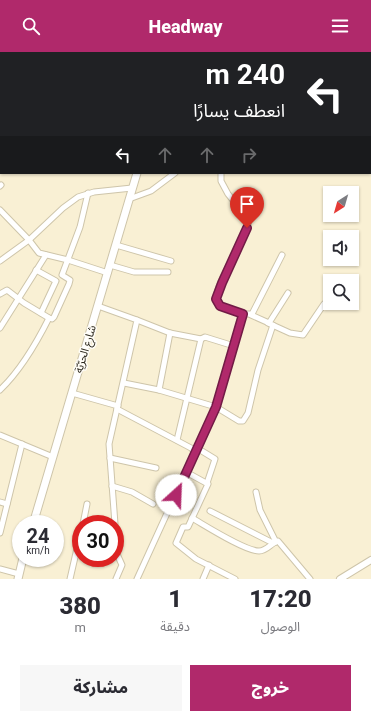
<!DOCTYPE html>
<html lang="ar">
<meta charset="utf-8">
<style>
:root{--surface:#fff;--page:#f7f7f7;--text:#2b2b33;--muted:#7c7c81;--accent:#b0296b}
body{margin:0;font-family:Roboto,"Noto Sans Arabic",sans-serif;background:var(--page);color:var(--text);direction:rtl;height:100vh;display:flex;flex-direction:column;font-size:15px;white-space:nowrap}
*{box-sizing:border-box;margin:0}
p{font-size:13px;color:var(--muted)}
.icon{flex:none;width:22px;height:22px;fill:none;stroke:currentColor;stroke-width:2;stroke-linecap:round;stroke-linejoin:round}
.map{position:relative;height:527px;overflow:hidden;direction:ltr}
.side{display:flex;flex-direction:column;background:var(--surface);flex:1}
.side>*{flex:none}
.top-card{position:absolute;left:0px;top:0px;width:371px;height:122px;box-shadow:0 1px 3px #0004;direction:rtl;background:#202124;color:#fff;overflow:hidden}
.needle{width:26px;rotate:217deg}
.tools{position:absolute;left:323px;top:134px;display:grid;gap:8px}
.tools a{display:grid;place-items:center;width:36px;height:36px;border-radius:0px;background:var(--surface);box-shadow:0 1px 3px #0004;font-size:20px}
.speed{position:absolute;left:12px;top:463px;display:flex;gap:8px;font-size:20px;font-weight:700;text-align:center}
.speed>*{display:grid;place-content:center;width:52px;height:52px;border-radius:50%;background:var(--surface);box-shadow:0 1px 3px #0004;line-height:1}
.speed small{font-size:10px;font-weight:400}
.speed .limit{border:6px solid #d22;background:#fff;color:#111}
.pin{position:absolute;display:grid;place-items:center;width:34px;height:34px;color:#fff;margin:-41px -17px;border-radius:50% 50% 50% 0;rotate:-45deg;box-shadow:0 0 4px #0007}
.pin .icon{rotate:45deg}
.me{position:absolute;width:44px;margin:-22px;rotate:25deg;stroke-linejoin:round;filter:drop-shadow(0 0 3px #0008)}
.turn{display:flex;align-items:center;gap:14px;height:84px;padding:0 20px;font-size:18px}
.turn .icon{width:52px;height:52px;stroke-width:2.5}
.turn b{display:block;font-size:28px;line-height:34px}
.lanes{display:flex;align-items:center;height:38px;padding:0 20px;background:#0003;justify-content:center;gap:20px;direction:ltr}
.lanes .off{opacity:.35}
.eta{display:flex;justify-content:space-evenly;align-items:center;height:68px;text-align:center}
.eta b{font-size:24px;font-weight:800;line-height:28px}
.primary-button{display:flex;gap:8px;margin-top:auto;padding:8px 20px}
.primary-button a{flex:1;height:46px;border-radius:0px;background:var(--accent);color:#fff;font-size:16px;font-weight:800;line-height:46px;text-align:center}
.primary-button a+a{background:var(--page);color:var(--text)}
header{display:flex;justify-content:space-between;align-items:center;height:52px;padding:0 20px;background:var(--accent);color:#fff;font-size:18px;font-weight:800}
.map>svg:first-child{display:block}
</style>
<header><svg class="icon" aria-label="menu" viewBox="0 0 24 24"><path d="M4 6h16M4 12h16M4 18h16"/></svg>Headway<svg class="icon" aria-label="search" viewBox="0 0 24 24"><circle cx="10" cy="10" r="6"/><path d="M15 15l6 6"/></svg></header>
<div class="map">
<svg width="371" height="527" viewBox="0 0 371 527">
<rect width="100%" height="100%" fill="#f9f0d4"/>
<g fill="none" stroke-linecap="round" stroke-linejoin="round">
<!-- minor casing -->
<g stroke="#cec5aa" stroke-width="7">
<g id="minor">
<path d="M135,0l2,1"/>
<path d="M228,1v-1"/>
<path d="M221,121v8l7,13 21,26c-4,27 -33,57 -33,82l4,4 23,8"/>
<path d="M0,134l1,-1"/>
<path d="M129,147l22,-8 24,-18"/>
<path d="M0,158l29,30 10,13 29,7 40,13"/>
<path d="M116,193l55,16"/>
<path d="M0,209l29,-21 34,-32 15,-11 16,-5 38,-4"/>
<path d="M110,213l24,7h34"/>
<path d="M36,218l20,11 -15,32"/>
<path d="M0,242l7,-4 17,13 25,15"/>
<path d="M98,254l39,14 -28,124 6,80"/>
<path d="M251,263l18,8 19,-30"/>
<path d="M137,268l33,13 31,6 4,-2 29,9"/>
<path d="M268,271l22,10 13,2 21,-31"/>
<path d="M0,276l46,-73"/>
<path d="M124,331l35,7 57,17 23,14h4l5,-8 10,-43 15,-45"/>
<path d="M0,338c21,-20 36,-46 49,-72l3,1 2,-2 15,-33 1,-4 -8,-5 18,-48 8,-34"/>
<path d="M159,338l11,-57"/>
<path d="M72,341l46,13"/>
<path d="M117,357l74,39 4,4 -58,127"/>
<path d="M0,383l53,22"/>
<path d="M177,388l24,-101"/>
<path d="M197,396l18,11 -8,24"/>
<path d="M195,400l21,-45 27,-93h9l30,-59"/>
<path d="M110,406l46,10"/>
<path d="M186,420l22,12 -20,43h-5l-7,16 20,16 39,20"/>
<path d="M112,434l20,6 21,12"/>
<path d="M256,440l4,18 16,32"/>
<path d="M0,450l7,2"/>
<path d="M210,459l63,32"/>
<path d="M192,466c14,8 53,33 67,33 8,0 12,-8 19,-10l32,38"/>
<path d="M83,472l4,-20"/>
<path d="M0,481l22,-89"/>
<path d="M115,481l2,21 5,11 -6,14"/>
<path d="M0,517l19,5"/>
<path d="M70,527l11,-48"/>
<path d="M203,527l6,-14"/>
</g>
</g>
<!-- tertiary casing -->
<g stroke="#cec5aa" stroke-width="8">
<path id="tertiary" d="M340,527l31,-19"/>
</g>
<!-- secondary casing -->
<g stroke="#cec5aa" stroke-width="9">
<g id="secondary">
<path d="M172,1l1,-1"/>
<path d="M33,472l104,-351"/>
<path d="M18,527l5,-21"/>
</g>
</g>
<!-- minor -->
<use href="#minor" stroke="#fff" stroke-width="5"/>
<!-- tertiary -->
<use href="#tertiary" stroke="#fff" stroke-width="6"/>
<!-- secondary -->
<use href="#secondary" stroke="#fff" stroke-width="7"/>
</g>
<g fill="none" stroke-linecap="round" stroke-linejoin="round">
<!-- route casing -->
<g stroke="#721b46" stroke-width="10">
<path id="route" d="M176,443l40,-88 27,-93 -23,-8 -4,-7 6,-16 25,-55"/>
</g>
<!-- route -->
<use href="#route" stroke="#b0296b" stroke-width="7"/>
</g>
<g text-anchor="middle" stroke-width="3" stroke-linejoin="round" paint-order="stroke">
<!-- street labels -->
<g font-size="11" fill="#29251b" stroke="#fffdf7">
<text transform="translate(85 297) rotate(-73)" y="4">شارع الحرّيّة</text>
</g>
</g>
</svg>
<div class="tools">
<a><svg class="needle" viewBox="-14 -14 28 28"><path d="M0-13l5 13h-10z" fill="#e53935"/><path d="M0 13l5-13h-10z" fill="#7c7c81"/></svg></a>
<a><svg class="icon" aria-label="sound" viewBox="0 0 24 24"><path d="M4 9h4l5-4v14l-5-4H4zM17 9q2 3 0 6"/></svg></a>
<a><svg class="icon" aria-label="search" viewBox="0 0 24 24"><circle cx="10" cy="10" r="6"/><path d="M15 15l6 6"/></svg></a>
</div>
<div class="speed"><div>24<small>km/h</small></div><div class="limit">30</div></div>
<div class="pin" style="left:247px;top:176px;background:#d93025"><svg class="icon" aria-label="arrive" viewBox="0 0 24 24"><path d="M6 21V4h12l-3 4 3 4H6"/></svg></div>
<svg class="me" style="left:176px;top:443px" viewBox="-20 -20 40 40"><circle r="19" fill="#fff"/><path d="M0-13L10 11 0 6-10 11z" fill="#b0296b"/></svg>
<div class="top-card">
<div class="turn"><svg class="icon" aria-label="left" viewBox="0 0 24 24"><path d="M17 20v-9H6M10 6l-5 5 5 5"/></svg><div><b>240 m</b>انعطف يسارًا</div></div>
<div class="lanes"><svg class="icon" aria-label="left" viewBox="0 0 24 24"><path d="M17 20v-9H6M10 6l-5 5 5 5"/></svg><svg class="icon off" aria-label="ahead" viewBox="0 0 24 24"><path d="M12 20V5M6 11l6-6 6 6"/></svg><svg class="icon off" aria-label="ahead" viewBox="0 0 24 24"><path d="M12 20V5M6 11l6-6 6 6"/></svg><svg class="icon off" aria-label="right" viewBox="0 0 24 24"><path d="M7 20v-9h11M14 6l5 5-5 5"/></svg></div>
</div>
</div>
<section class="side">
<div class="eta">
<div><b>17:20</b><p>الوصول</p></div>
<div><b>1</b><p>دقيقة</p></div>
<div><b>380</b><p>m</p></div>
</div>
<div class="primary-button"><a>خروج</a><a>مشاركة</a></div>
</section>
